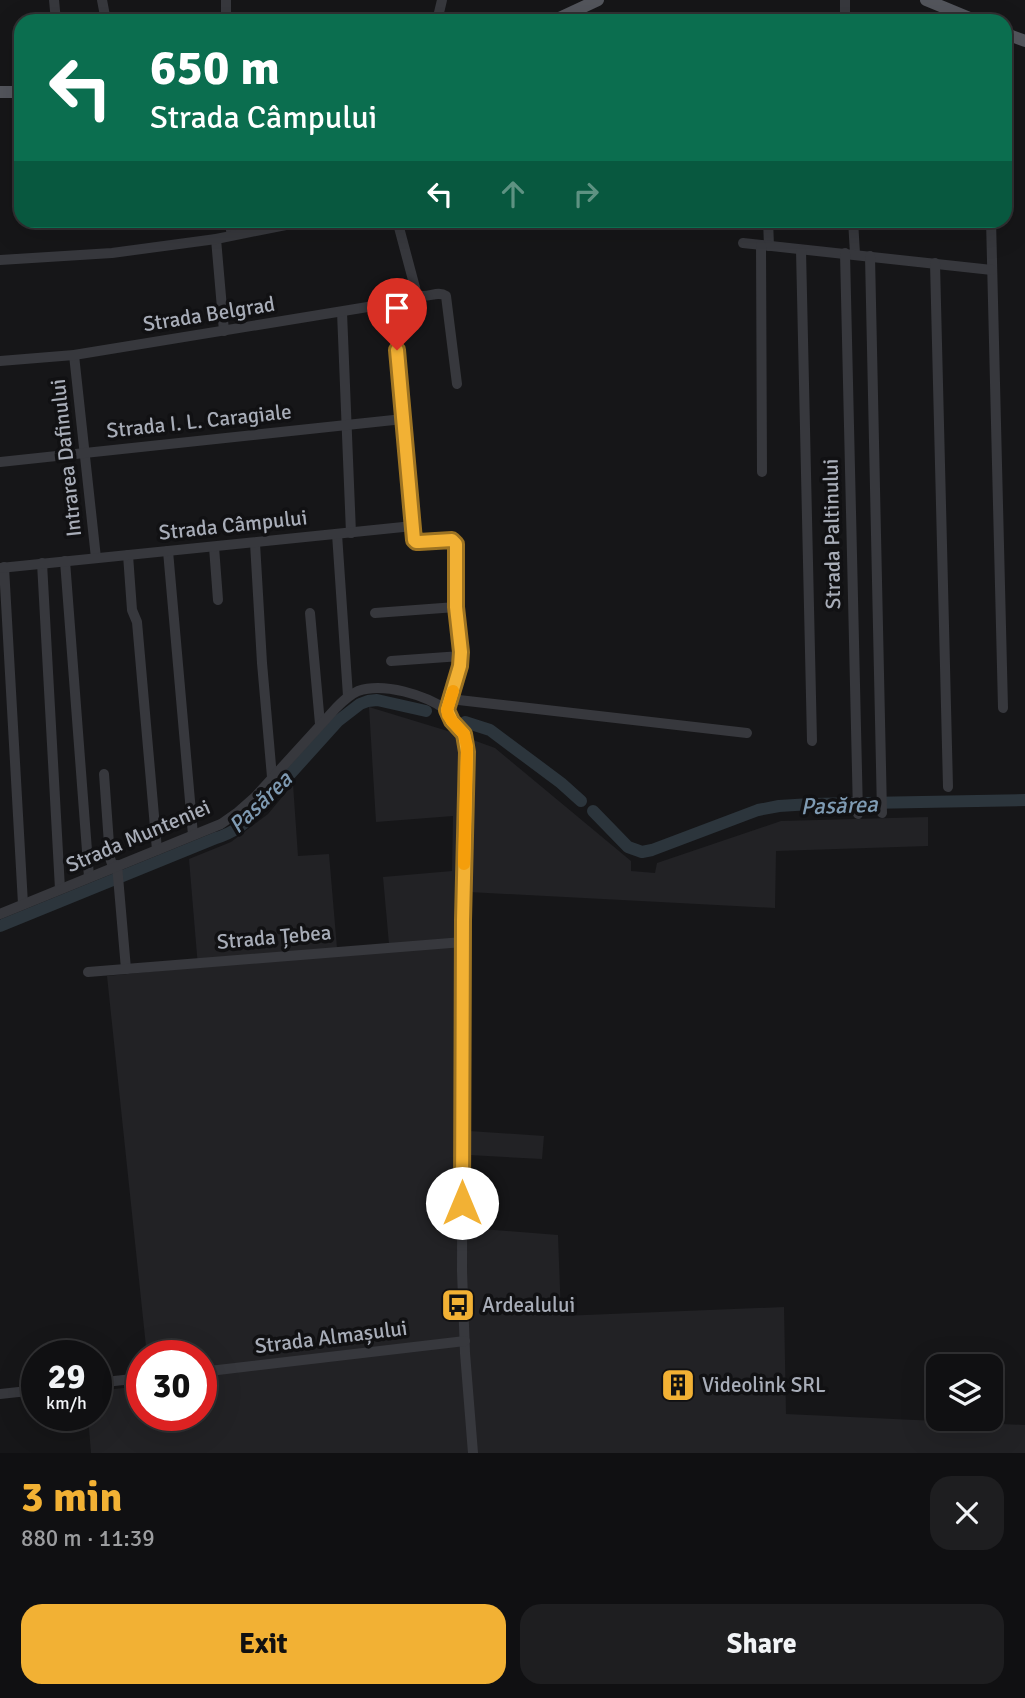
<!DOCTYPE html>
<meta charset="utf-8">
<style>
:root{--surface:#101012;--page:#1e1e20;--text:#f1f3f6;--muted:#9c9d9f;--line:#303032;--accent:#f2b134}
body{margin:0;font-family:Signika,sans-serif;background:var(--page);color:var(--text);height:100vh;display:flex;flex-direction:column;font-size:26px;white-space:nowrap}
*{box-sizing:border-box;margin:0}
p{font-size:23px;color:var(--muted)}
.icon{flex:none;width:38px;height:38px;fill:none;stroke:currentColor;stroke-width:2;stroke-linecap:round;stroke-linejoin:round}
.map{position:relative;height:1453px;overflow:hidden}
.sheet{display:flex;flex-direction:column;background:var(--surface);flex:1}
.sheet>*{flex:none}
.top-card{position:absolute;left:14px;top:14px;width:998px;height:214px;border-radius:21px;box-shadow:0 7px 28px #0002,0 0 0 2px var(--line);background:#0b6e4f;color:#fff;overflow:hidden}
.controls{position:absolute;left:926px;top:1354px;display:grid;gap:14px}
.controls a{display:grid;place-items:center;width:77px;height:77px;border-radius:14px;background:var(--surface);box-shadow:0 7px 28px #0002,0 0 0 2px var(--line);font-size:35px}
.speed{position:absolute;left:21px;top:1340px;display:flex;gap:14px;font-size:35px;font-weight:700;text-align:center}
.speed>*{display:grid;place-content:center;width:91px;height:91px;border-radius:50%;background:var(--surface);box-shadow:0 7px 28px #0002,0 0 0 2px var(--line);line-height:1}
.speed small{font-size:18px;font-weight:400}
.speed .limit{border:10px solid #d22;background:#fff;color:#111}
.pin{position:absolute;display:grid;place-items:center;width:60px;height:60px;color:#fff;margin:-72px -30px;border-radius:50% 50% 50% 0;rotate:-45deg;box-shadow:0 0 7px #0007}
.pin .icon{rotate:45deg}
.me{position:absolute;width:77px;margin:-38px;rotate:0deg;stroke-linejoin:round;filter:drop-shadow(0 0 5px #0008)}
.turn{display:flex;align-items:center;gap:24px;height:147px;padding:0 21px;font-size:32px}
.turn .icon{width:91px;height:91px;stroke-width:2.5}
.turn b{display:block;font-size:49px;line-height:60px}
.lanes{display:flex;align-items:center;height:66px;padding:0 21px;background:#0003;justify-content:center;gap:35px;direction:ltr}
.lanes .off{opacity:.35}
.round{display:grid;place-items:center;flex:none;width:74px;height:74px;border-radius:21px;background:var(--page)}
.overview{display:flex;align-items:center;justify-content:space-between;height:119px;padding:0 21px}
h1{font-size:42px;font-weight:700;line-height:52px;color:var(--accent)}
.action{display:flex;gap:14px;margin-top:auto;padding:14px 21px}
.action a{flex:1;height:80px;border-radius:21px;background:var(--accent);color:#111;font-size:28px;font-weight:700;line-height:80px;text-align:center}
.action a+a{background:var(--page);color:var(--text)}
.map>svg:first-child{display:block}
</style>
<div class="map">
<svg width="1025" height="1453" viewBox="0 0 1025 1453">
<rect width="100%" height="100%" fill="#161618"/>
<!-- built -->
<path fill="#222225" d="M369,707l82,25 44,16 136,113v10l24,2 2,-10 124,-42 147,-4v29l-152,5 -1,57 -306,-16v239l75,5 -2,23 -73,-4 1,73 88,7 3,81 223,-9 2,107 239,11v28h-934l-3,-37h8v-25l46,-5v30h59v-60h-54l-40,-380 91,-9 -9,-108 42,-17 37,-28 25,-30 5,72 31,-2 8,94 52,-4 -6,-67 69,-6 1,-55 -77,6z"/>
<g fill="none" stroke-linecap="round" stroke-linejoin="round">
<!-- river -->
<g stroke="#2c353c" stroke-width="12">
<path d="M465,722l25,8 71,53 20,18"/>
<path d="M593,811l35,36 14,5 10,-2 106,-40 21,-4 32,-2 214,-4"/>
<path d="M0,926l216,-88c17,-5 27,-13 39,-25l83,-92 22,-17 8,-3 9,-1 49,11"/>
</g>
<!-- minor -->
<g stroke="#37383d" stroke-width="10">
<path d="M54,0l2,21"/>
<path d="M102,0l4,21"/>
<path d="M845,0v21"/>
<path d="M226,21v-21"/>
<path d="M437,21l5,-21"/>
<path d="M737,21c15,-5 29,-5 44,0"/>
<path d="M229,220l3,15"/>
<path d="M397,220l20,75c11,4 20,-5 29,1l11,88"/>
<path d="M768,220l1,26"/>
<path d="M853,220l2,34"/>
<path d="M991,220l12,488"/>
<path d="M216,239l8,92"/>
<path d="M743,243l249,27"/>
<path d="M761,245l1,227"/>
<path d="M801,250l11,491"/>
<path d="M845,253l13,561"/>
<path d="M870,256l12,557"/>
<path d="M0,260l112,-7 104,-14 95,-19"/>
<path d="M935,263l13,524"/>
<path d="M415,288l-5,3 -15,4 -3,6 22,239 2,2h3l33,-2 4,4v63l5,45 -2,14 -12,44 5,11 12,13 3,18 -4,190 -1,329 3,82 8,100"/>
<path d="M342,312l9,221"/>
<path d="M74,355l22,203"/>
<path d="M0,361l74,-6 318,-52"/>
<path d="M0,462l403,-43"/>
<path d="M337,534l11,162"/>
<path d="M255,543l7,120 10,114"/>
<path d="M214,547l4,53"/>
<path d="M168,551l25,284"/>
<path d="M128,555l4,55 5,12 20,228"/>
<path d="M65,561l24,316"/>
<path d="M42,563l18,326"/>
<path d="M4,567l19,337"/>
<path d="M0,568l413,-42"/>
<path d="M310,613l10,111"/>
<path d="M375,613l81,-6"/>
<path d="M391,661l70,-5"/>
<path d="M450,699l297,34"/>
<path d="M104,774l6,84 3,9"/>
<path d="M117,865l9,104"/>
<path d="M0,914l221,-90 17,-12 17,-15 81,-89c7,-7 13,-13 22,-17 26,-9 67,4 89,19"/>
<path d="M88,972l375,-30"/>
<path d="M201,1372l264,-31"/>
<path d="M96,1383l46,-5"/>
<path d="M0,1394l37,-4"/>
</g>
<!-- major -->
<g stroke="#53555c" stroke-width="12">
<path d="M926,0l51,21"/>
<path d="M553,21l45,-21"/>
<path d="M1004,33l21,8"/>
<path d="M0,92h21"/>
</g>
</g>
<g fill="none" stroke-linecap="round" stroke-linejoin="round">
<!-- route casing -->
<g stroke="#9d7322" stroke-width="18">
<path id="route" d="M397,350l17,190 2,2h3l33,-2 4,4v63l5,45 -1,14 -13,44 5,11 12,13 3,18 -4,168 -1,283"/>
</g>
<!-- route -->
<use href="#route" stroke="#f2b134" stroke-width="12"/>
<!-- slow -->
<path stroke="#f59e0b" stroke-width="12" d="M453,691l-6,19 1,5 4,6 12,13 3,12 -3,118"/>
</g>
<!-- icons -->
<defs>
<g id="bus-square" transform="scale(1.75)"><rect x="-9" y="-9" width="18" height="18" rx="4" fill="#f2b134" stroke="#111113"/><path d="M-5-6H5V4H4V6H2V4H-2V6H-4V4H-5ZM-3.5-4V0h7V-4ZM-3.5 1.2v1.5H-2V1.2ZM2 1.2v1.5H3.5V1.2Z" fill="#111"/></g>
<g id="building-square" transform="scale(1.75)"><rect x="-9" y="-9" width="18" height="18" rx="4" fill="#f2b134" stroke="#111113"/><path d="M-4-6H4V6H1V3H-1V6H-4ZM-2.5-4.3h1.7v1.8h-1.7ZM.8-4.3h1.7v1.8H.8ZM-2.5-1h1.7V.8h-1.7ZM.8-1h1.7V.8H.8Z" fill="#111"/></g>
</defs>
<g fill-rule="evenodd">
<use href="#bus-square" x="458" y="1305"/>
<use href="#building-square" x="678" y="1385"/>
</g>
<g text-anchor="middle" stroke-width="7" stroke-linejoin="round" paint-order="stroke">
<!-- street labels -->
<g font-size="21" fill="#a8adb8" stroke="#111113">
<text transform="translate(209 314) rotate(-9)" y="7">Strada Belgrad</text>
<text transform="translate(199 421) rotate(-6)" y="7">Strada I. L. Caragiale</text>
<text transform="translate(66 458) rotate(-96)" y="7">Intrarea Dafinului</text>
<text transform="translate(233 525) rotate(-6)" y="7">Strada Câmpului</text>
<text transform="translate(832 534) rotate(-91)" y="7">Strada Paltinului</text>
<text transform="translate(138 836) rotate(-23)" y="7">Strada Munteniei</text>
<text transform="translate(274 937) rotate(-5)" y="7">Strada Țebea</text>
<text transform="translate(331 1337) rotate(-7)" y="7">Strada Almașului</text>
</g>
<!-- poi labels -->
<g font-size="21" fill="#a8adb8" stroke="#111113" text-anchor="start">
<text x="482" y="1312">Ardealului</text>
<text x="702" y="1392">Videolink SRL</text>
</g>
<!-- water labels -->
<g font-size="23" font-style="italic" fill="#7f9bb3" stroke="#111113">
<text transform="translate(260 802) rotate(-44)" y="8">Pasărea</text>
<text transform="translate(839 805) rotate(-2)" y="8">Pasărea</text>
</g>
</g>
</svg>
<div class="controls">
<a><svg class="icon" aria-label="layers" viewBox="0 0 24 24"><path d="M12 4l9 5-9 5-9-5zM3 14l9 5 9-5"/></svg></a>
</div>
<div class="speed"><div>29<small>km/h</small></div><div class="limit">30</div></div>
<div class="pin" style="left:397px;top:350px;background:#d93025"><svg class="icon" aria-label="arrive" viewBox="0 0 24 24"><path d="M6 21V4h12l-3 4 3 4H6"/></svg></div>
<svg class="me" style="left:462px;top:1203px" viewBox="-20 -20 40 40"><circle r="19" fill="#fff"/><path d="M0-13L10 11 0 6-10 11z" fill="#f2b134"/></svg>
<div class="top-card">
<div class="turn"><svg class="icon" aria-label="left" viewBox="0 0 24 24"><path d="M17 20v-9H6M10 6l-5 5 5 5"/></svg><div><b>650 m</b>Strada Câmpului</div></div>
<div class="lanes"><svg class="icon" aria-label="left" viewBox="0 0 24 24"><path d="M17 20v-9H6M10 6l-5 5 5 5"/></svg><svg class="icon off" aria-label="ahead" viewBox="0 0 24 24"><path d="M12 20V5M6 11l6-6 6 6"/></svg><svg class="icon off" aria-label="right" viewBox="0 0 24 24"><path d="M7 20v-9h11M14 6l5 5-5 5"/></svg></div>
</div>
</div>
<section class="sheet">
<div class="overview"><div><h1>3 min</h1><p>880 m · 11:39</p></div><a class="round"><svg class="icon" aria-label="close" viewBox="0 0 24 24"><path d="M6 6l12 12M18 6L6 18"/></svg></a></div>
<div class="action"><a>Exit</a><a>Share</a></div>
</section>
